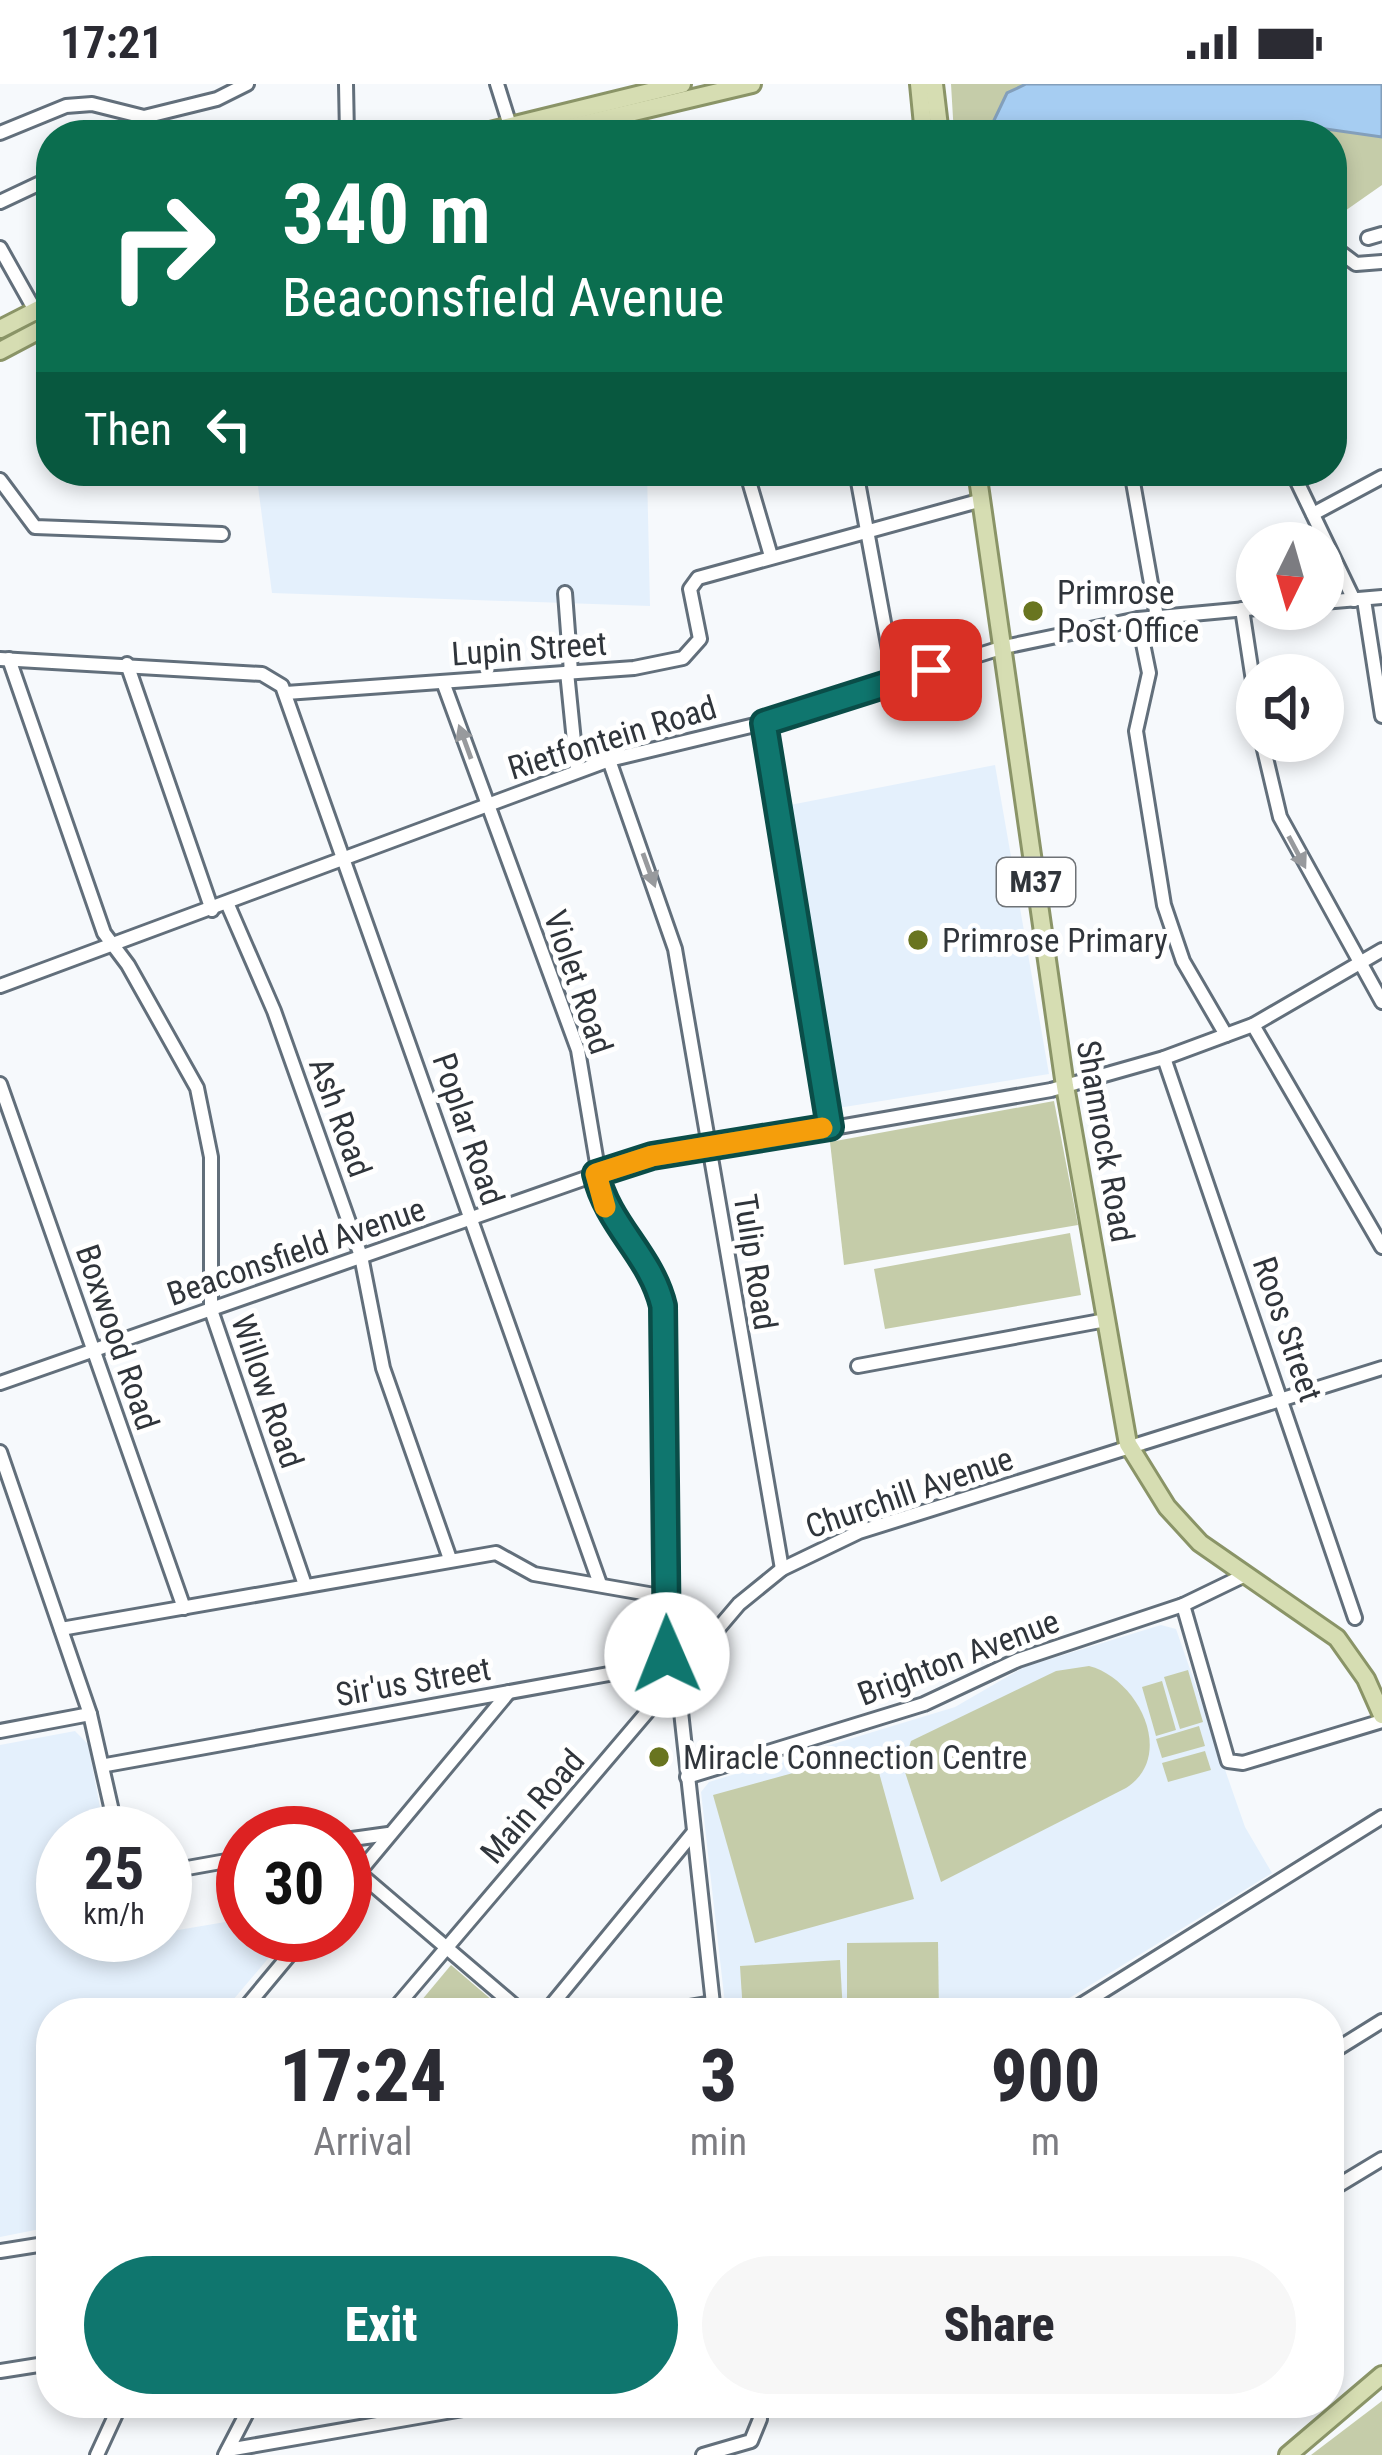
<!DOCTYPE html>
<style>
:root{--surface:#fff;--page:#f7f7f7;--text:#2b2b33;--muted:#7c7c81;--accent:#0f766e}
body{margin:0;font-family:"Roboto Condensed",sans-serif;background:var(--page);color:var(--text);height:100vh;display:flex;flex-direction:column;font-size:45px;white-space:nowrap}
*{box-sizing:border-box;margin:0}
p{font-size:39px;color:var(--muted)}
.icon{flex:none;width:66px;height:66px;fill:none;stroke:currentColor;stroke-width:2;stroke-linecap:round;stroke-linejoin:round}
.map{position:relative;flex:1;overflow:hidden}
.side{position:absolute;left:36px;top:1914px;width:1308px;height:420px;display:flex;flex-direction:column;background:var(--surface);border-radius:48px;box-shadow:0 6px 18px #0003}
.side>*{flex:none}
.guide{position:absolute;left:36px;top:36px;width:1311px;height:366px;border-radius:48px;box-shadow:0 6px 18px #0003;background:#0b6e4f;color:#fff;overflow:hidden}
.needle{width:78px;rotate:185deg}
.tools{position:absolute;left:1236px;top:438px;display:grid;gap:24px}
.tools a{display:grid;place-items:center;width:108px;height:108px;border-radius:50%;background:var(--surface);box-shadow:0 6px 18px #0003;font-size:60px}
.speed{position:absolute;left:36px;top:1722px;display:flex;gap:24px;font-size:60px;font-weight:700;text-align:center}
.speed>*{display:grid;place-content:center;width:156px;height:156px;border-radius:50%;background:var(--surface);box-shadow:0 6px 18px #0003;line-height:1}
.speed small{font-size:30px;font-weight:400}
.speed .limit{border:18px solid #d22;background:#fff;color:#111}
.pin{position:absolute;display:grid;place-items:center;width:102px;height:102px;color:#fff;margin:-51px;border-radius:24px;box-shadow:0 6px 18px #0006}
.me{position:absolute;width:132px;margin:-66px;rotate:359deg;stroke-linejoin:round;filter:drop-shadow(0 0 9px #0008)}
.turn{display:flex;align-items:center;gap:42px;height:252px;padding:0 48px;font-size:54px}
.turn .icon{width:156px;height:156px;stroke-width:2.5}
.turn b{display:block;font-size:84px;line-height:102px}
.then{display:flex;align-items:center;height:114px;padding:0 48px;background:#0003;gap:24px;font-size:45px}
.eta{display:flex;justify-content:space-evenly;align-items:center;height:204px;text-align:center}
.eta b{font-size:72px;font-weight:800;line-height:84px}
.cta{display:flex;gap:24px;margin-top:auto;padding:24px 48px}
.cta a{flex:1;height:138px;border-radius:72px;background:var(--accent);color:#fff;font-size:48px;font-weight:800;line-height:138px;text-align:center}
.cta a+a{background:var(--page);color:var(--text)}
.status{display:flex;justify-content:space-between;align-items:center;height:84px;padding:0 60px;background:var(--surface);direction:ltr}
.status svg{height:33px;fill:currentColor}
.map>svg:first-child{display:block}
</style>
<div class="status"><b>17:21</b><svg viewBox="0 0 49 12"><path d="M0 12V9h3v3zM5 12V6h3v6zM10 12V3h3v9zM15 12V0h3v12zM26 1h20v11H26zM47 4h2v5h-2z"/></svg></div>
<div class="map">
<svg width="1382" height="2371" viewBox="0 0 1382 2371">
<rect width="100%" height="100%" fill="#f6f9fc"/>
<!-- built -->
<g fill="#e4f0fc">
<path d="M256,387h391l3,135 -378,-13z"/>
<path d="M995,681l54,309 -211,34 -48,-303z"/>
<path d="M1161,1541l15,4 69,198 27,46 -227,140h-319l-25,-221 8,-10 246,-75 69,-40z"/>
<path d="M75,1647l13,13 17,89h-42v102l62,4 118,-20v16h45l-66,78h-171v203l-11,13 -40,8v-492z"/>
</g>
<!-- green -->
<g fill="#c5cca9">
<path d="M951,0h431v101l-40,28 -10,-14v-64h-378z"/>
<path d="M1054,1017l24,124 -234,40 -14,-123z"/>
<path d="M1070,1149l11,62 -196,34 -11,-60z"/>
<path d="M1089,1582c48,12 88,89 37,122l-185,94 -38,-116 8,-25 145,-70z"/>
<path d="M1188,1586l15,52 -23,7 -16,-52z"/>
<path d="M1162,1597l14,49 -20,6 -14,-49z"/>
<path d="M1199,1642l6,20 -43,12 -6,-19z"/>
<path d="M873,1667l41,148 -159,44 -42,-148z"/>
<path d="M1205,1667l6,19 -43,12 -6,-19z"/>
<path d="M938,1858l1,71h-92v-70z"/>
<path d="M840,1876l3,53h-100l-3,-47z"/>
<path d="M451,1881l56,48h-96z"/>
<path d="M1382,2317v54h-71z"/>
</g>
<!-- water -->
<path fill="#a6cdf2" stroke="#839fbb" stroke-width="3" d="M1026,0h356v53l-84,-12 -46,10h-265l20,-42z"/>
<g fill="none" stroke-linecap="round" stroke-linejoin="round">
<!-- minor casing -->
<g stroke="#626f7b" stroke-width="18">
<g id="minor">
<path d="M346,0l1,51"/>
<path d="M497,0l16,51"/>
<path d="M0,49l66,-27 26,-2 52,13 73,-18 30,-15"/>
<path d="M0,118l51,-24"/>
<path d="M1368,154l14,-4"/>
<path d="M1332,162l24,18 26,-2"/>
<path d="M0,164l37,66"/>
<path d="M746,387l25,85"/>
<path d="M856,387l39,211"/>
<path d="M1131,387l26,146"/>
<path d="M1292,387l62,129"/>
<path d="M0,396l35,47 187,7"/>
<path d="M1313,430l69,-37"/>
<path d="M565,509l6,79"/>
<path d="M1364,516l18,116"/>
<path d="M1323,518l59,-5"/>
<path d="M1242,525l15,98"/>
<path d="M1138,535l11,54 -13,58 28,174 19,56 43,74"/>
<path d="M0,575l262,15 20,12 318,898"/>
<path d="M9,575l95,274 24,32 69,123 14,69v153l94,275"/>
<path d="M127,580l85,246"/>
<path d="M567,588l10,99"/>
<path d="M286,609l348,-25 49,-10 17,-19 -10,-50 8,-11 284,-78"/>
<path d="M763,639l67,404"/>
<path d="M1262,657l18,76 102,185"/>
<path d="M609,676l66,189 107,620"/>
<path d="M228,821l46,106 87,245 22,112 67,191"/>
<path d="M0,902l609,-226 154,-37 241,-76 134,-28 119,-11"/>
<path d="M1253,941l129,222"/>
<path d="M1164,974l191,560"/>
<path d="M0,1000l184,524"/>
<path d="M858,1282l248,-46"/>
<path d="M0,1299l626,-219 425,-74 113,-32 89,-33 129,-75"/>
<path d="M0,1368l90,262 27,119"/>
<path d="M1183,1521l45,156 15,2 139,-42"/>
<path d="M61,1545l435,-76 38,21 132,23 46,36"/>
<path d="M677,1591l37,338"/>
<path d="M0,1647l90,-17"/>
<path d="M106,1681l547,-99 14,-11 -4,-350 -9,-29 -50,-71 -26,-155 -135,-368"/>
<path d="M687,1693l237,-73 94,-44 165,-55 60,-29"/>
<path d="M345,1756l43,-6"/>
<path d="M345,1777l178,152"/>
<path d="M165,1788l78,-14"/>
<path d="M345,1805l164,-197"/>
<path d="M241,1929l65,-78"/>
<path d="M391,1929l348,-409 43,-35 77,-37 523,-164"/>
<path d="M545,1929l148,-180"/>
<path d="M654,1929l58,-10"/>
<path d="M1068,1929l314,-196"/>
<path d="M1329,1970l53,-33"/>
<path d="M1329,2107l53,-32"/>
<path d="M0,2167l51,-8"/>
<path d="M0,2287l51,-8"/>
<path d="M228,2366l270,-47"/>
<path d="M97,2371l24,-52"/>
<path d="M225,2371l27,-52"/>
<path d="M703,2371l48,-14 9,-22 -2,-16"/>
</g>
</g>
<!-- major casing -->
<g stroke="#8a9467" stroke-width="22">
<g id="major">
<path d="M919,0l5,51"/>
<path d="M934,0l6,51"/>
<path d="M474,51l208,-51"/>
<path d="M537,51l215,-51"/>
<path d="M0,245l51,-26"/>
<path d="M0,267l51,-27"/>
<path d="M977,387l88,615 63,358 39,63 33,36 137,95 29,41 16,36"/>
<path d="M1288,2371l94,-80"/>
</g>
</g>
<!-- minor -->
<use href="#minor" stroke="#fff" stroke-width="12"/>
<!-- major -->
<use href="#major" stroke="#d6ddb2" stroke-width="16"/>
</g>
<!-- one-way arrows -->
<defs><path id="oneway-solid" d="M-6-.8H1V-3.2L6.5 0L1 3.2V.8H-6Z" transform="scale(3)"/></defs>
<g fill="#989a9d">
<use href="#oneway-solid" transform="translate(465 658) rotate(-110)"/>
<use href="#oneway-solid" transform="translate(1297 768) rotate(62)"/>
<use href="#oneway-solid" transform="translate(649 786) rotate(70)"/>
</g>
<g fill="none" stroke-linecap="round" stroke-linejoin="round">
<!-- route casing -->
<g stroke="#0a4d48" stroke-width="30">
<path id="route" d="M667,1571l-4,-349c-12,-51 -55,-80 -67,-132l56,-18 178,-29 -66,-404 167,-53"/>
</g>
<!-- route -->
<use href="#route" stroke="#0f766e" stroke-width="21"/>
<!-- slow -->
<path stroke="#f59e0b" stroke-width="21" d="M605,1123l-9,-33 56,-18 170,-28"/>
</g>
<!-- markers -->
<g fill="#697520" stroke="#fff" stroke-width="4.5">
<circle cx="1033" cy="527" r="12"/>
<circle cx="918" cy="856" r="12"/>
<circle cx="659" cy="1673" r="12"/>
</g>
<g text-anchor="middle" stroke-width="10" stroke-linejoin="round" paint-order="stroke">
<!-- shield labels -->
<rect fill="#fff" stroke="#6e7276" stroke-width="3" x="997" y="774" width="78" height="48" rx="9"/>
<g font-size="30" font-weight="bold" fill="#30353b">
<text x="1036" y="808">M37</text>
</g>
<!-- poi labels -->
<g font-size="33" fill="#30353b" stroke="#fff" text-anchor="start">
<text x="1057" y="520">Primrose<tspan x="1057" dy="38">Post Office</tspan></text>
<text x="942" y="868">Primrose Primary</text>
<text x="683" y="1685">Miracle Connection Centre</text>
</g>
<!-- street labels -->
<g font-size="33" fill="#30353b" stroke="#fff">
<text transform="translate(529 564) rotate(-4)" y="12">Lupin Street</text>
<text transform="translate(612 653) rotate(-17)" y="12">Rietfontein Road</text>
<text transform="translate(579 898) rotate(71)" y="12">Violet Road</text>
<text transform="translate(341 1033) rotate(70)" y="12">Ash Road</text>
<text transform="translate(469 1045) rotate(71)" y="12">Poplar Road</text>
<text transform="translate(1106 1057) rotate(80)" y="12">Shamrock Road</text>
<text transform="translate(296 1167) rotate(-19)" y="12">Beaconsfield Avenue</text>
<text transform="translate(756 1178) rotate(81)" y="12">Tulip Road</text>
<text transform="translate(1288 1245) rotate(71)" y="12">Roos Street</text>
<text transform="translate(118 1253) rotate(71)" y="12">Boxwood Road</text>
<text transform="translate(268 1307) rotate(71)" y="12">Willow Road</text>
<text transform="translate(909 1408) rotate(-19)" y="12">Churchill Avenue</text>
<text transform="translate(958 1573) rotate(-21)" y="12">Brighton Avenue</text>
<text transform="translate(413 1597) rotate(-10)" y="12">Sir'us Street</text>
<text transform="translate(532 1722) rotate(-49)" y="12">Main Road</text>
</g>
</g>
</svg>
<div class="tools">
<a><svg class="needle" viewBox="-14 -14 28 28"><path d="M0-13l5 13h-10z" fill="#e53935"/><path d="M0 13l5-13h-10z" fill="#7c7c81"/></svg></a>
<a><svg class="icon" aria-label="sound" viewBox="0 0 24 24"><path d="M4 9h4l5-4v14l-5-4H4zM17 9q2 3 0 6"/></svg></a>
</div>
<div class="speed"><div>25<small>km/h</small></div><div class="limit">30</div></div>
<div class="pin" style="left:931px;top:586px;background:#d93025"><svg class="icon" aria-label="arrive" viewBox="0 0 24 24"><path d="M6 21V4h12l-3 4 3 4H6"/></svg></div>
<svg class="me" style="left:667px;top:1571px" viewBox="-20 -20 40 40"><circle r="19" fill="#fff"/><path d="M0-13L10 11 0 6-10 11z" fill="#0f766e"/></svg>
<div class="guide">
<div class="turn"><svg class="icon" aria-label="right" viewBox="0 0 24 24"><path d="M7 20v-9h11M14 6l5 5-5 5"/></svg><div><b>340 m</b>Beaconsfield Avenue</div></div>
<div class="then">Then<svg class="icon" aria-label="left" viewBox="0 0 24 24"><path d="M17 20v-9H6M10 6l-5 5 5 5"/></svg></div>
</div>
<section class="side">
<div class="eta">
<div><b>17:24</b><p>Arrival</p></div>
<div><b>3</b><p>min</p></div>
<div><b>900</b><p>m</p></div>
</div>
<div class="cta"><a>Exit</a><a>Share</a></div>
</section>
</div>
